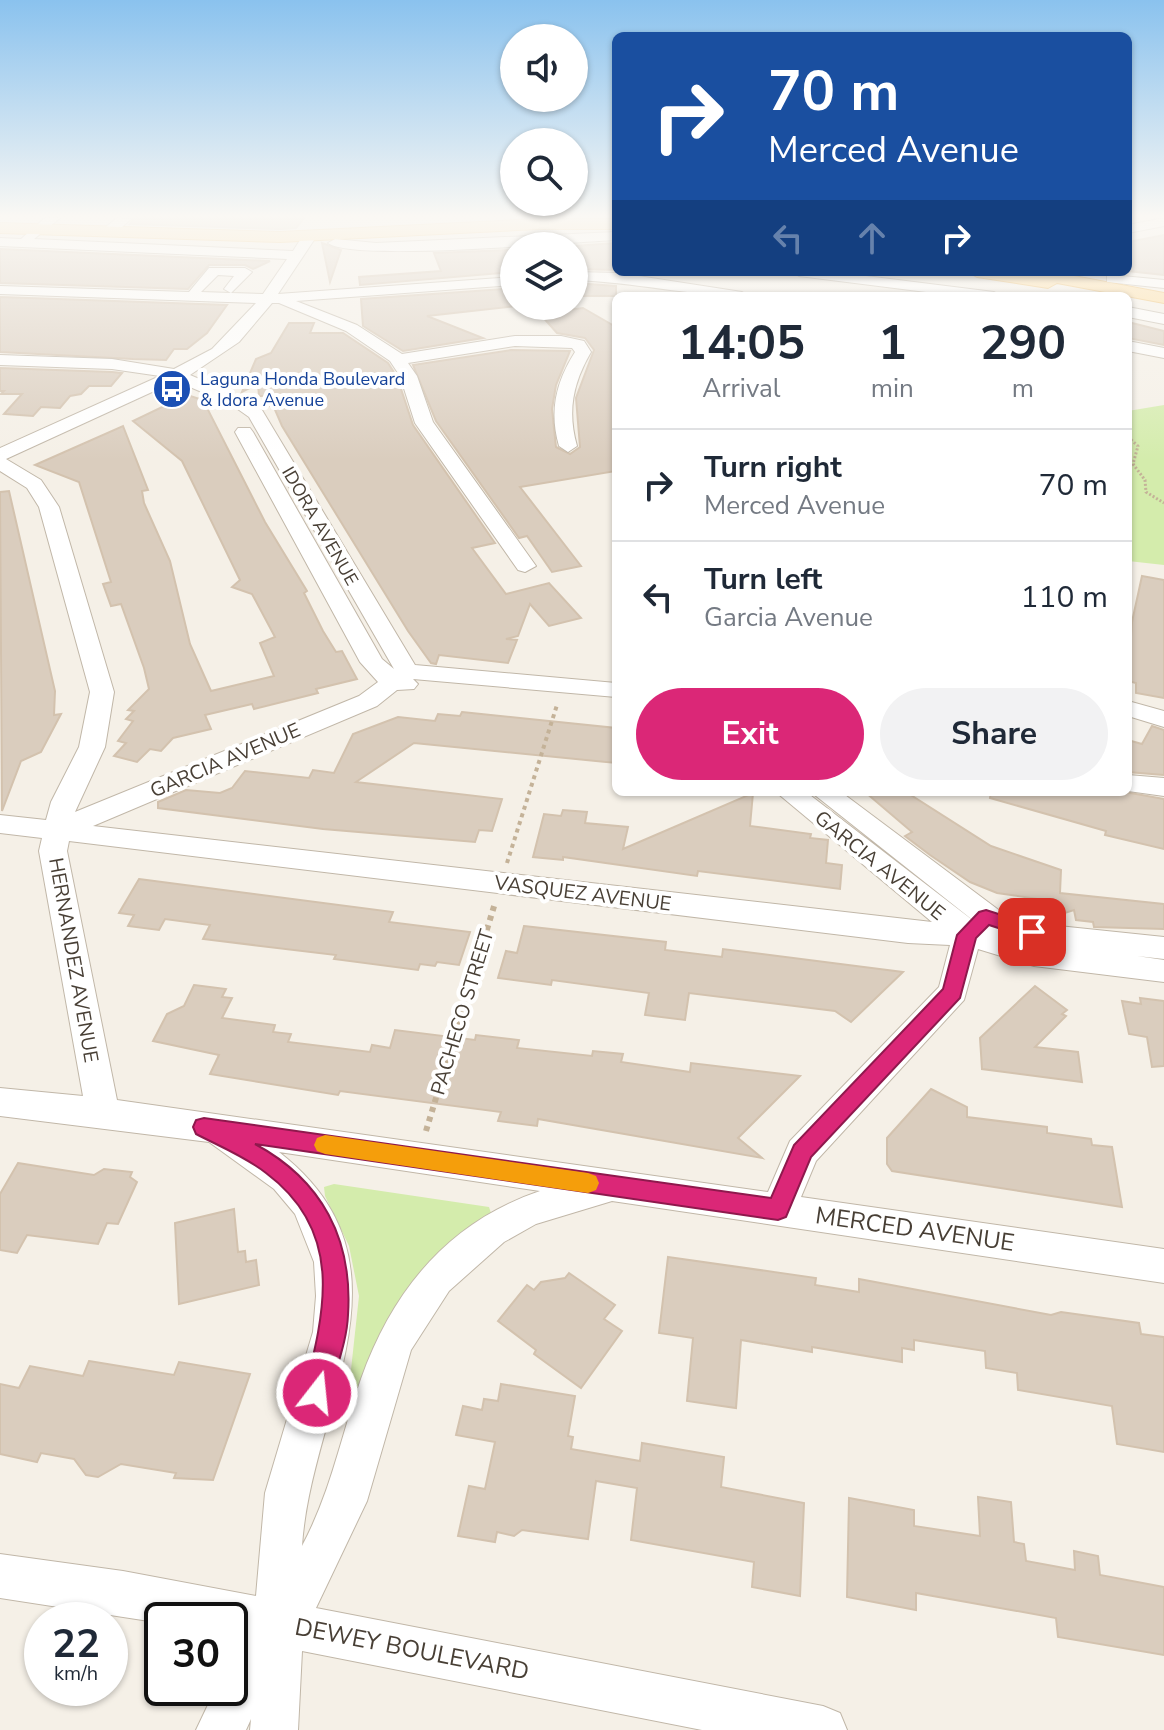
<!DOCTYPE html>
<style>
:root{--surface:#fff;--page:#f2f2f3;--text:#1f2937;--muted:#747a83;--line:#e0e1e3;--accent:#db2777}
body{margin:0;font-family:"Nunito Sans",sans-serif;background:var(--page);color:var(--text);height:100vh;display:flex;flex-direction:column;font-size:30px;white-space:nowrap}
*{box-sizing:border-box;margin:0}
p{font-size:26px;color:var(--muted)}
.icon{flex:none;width:44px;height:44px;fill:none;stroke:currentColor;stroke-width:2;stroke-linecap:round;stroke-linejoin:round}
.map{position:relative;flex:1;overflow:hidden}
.panel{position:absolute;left:612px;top:292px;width:520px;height:504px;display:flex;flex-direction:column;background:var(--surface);border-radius:12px;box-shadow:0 2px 6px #0004}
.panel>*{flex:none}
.banner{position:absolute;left:612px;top:32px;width:520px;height:244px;border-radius:12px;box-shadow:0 2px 6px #0004;background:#1a4fa0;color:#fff;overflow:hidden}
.tools{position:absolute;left:500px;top:24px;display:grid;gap:16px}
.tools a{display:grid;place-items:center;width:88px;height:88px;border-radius:50%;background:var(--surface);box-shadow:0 2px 6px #0004;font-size:40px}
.speed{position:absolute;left:24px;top:1602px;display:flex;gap:16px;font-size:40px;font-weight:700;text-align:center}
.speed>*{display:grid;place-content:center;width:104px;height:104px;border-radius:50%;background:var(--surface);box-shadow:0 2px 6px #0004;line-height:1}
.speed small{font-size:20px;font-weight:400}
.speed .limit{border:4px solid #111;border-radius:12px;background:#fff;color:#111}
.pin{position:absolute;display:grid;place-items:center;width:68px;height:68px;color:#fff;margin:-34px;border-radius:16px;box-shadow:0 4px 12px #0006}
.me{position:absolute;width:88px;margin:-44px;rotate:16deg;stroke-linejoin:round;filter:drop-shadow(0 0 6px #0008)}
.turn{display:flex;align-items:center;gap:28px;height:168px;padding:0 24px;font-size:36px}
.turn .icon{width:104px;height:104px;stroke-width:2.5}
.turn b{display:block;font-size:56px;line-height:68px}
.lanes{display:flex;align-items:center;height:76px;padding:0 24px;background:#0003;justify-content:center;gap:40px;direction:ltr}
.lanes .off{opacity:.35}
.eta{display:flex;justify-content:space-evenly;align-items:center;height:136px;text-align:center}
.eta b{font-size:48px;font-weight:700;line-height:56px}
.primary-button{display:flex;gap:16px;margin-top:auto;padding:16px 24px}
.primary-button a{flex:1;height:92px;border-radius:48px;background:var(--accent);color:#fff;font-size:32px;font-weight:700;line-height:92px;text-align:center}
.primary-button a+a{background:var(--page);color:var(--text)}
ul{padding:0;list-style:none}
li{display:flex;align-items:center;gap:24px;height:112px;padding:0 24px;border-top:2px solid var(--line)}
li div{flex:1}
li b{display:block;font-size:30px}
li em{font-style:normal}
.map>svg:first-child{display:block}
</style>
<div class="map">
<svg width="1164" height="1730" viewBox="0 0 1164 1730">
<rect width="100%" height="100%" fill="#f5f0e7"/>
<!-- green -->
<g fill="#d4ecac">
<path d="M1164,405v160l-36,-4v-150z"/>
<path d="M334,1184l155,23 3,9 -131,172h-12l10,-92 -10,-50 -24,-50 -1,-9z"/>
</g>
<!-- building -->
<g fill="#dacdbe" stroke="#d3c2ae" stroke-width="2">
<path d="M134,218h170l-8,10 -16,1 -150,-5z"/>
<path d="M1164,235v40l-36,-4 5,-30z"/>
<path d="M322,243l19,7 -11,32z"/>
<path d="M616,243v27l-42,-1v-23z"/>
<path d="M0,249l270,12 -17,8 -8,-4h-36l-21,24 -188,-6z"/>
<path d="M513,250l1,22 -154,13 -1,-8 82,-6 -7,-18z"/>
<path d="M574,283l42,3v10h-42z"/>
<path d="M504,289l12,17 -89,10 56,22 -80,13 -40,-25 -2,-27z"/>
<path d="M0,297l227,8 -20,28 -20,16h-13l-8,11 -33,-1 -133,-7z"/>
<path d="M583,308l33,19v144l-96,16 61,79 -29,6 -25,-36 -8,2 -83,-117 -23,-56 98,-15 59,1 -14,34 -4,24 4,38 14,7 10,-7 -4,-49 18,-48 -9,-12 -28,-5 -17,-19z"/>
<path d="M1128,322l36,9v14l-36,-7z"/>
<path d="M289,323h25l-4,10h33l45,30 9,14 16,48 82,118 -23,5 34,46 43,-11 32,35 -32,8 -19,-22 -12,32 -12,3 11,1 -9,23 -69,-8 -3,9 -5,-1 -23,-32 -126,-205 -9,-21 -3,1 -1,-10h-10l-1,-12 -16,8 14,-33 15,-6z"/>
<path d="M0,368l112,4 10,1 -11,13h-22l-8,8 -11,2 -10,12 -19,-1 -8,9 -29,-2 18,-20h-21l3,-3h-4z"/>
<path d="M187,395l16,5 62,122 42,69 -3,2 19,38 13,21 6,-1 15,28 -41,10 2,4 -64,16 -2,-5 -47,11 6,14 -38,9 -12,13 -11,-2 -13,13 -23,-6 12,-13 -8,-2 15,-20 -7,-2 8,-8 -6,-1 21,-21 -5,-21 -23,-64 -10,2 -8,-22 8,-2 -32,-100 -44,-17 88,-39 25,64 -6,1 2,12 26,58 20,83 21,47 63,-15 -14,-33 15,-6 -23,-43 -20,-7 8,-7 -58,-119 -49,-40z"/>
<path d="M9,491l46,200 -1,24 7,-1 -20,38 -20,9 -19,50 -2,-319z"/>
<path d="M1142,576l22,4v118l-28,-5v-10l-8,-2 4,-59z"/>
<path d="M462,712l154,16v35l-202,-20 -58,39 146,17 -10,32 -13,-1 -4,12 -152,-13 -165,-21v-6l28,-12 34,3 12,-5 13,-17 64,7 4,-8 21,3 19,-39 45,-17 37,4 3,-7 22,2z"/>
<path d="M1152,726l12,4v45l-36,-3v-32l14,4z"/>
<path d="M865,792h41l85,54 70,24 -1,23 104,11v25l-70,-2 -1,-5 -17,-2 -2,-10 -22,7 -15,-3 1,-15 -41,-6 -27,-11 -40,-27 -25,-19 7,-4z"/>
<path d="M991,792h134l39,7v50l-59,-14 1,-4 -116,-33z"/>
<path d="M753,793l-3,33 61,8 -1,4 18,2 -2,23 16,2 -2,24 -142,-18 -1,5 -134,-19v3l-30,-3 11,-43 17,2 2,-6 24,2 -2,11 43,4 -5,22z"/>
<path d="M139,879l254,33 -4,10 81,10 -11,33 -22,-3 -2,4 -15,-2 -2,6 -84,-11 2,-4 -133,-16 7,-14 -45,-6 -6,11 -31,-4 6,-11 -15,-2z"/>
<path d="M524,926l142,16 -1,8 57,7 1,-8 180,23 -52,50 -16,-11 -146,-18 -4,27 -40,-5 4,-22 -97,-13 -1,5 -53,-7 8,-27 11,2z"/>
<path d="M194,985l32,4 -4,8 10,1 -10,20 53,7 -2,7 18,2 -3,8 82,10 2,-7 18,3 5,-18 80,10 1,-5 43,5 -2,8 75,8 1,-5 30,3 -2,8 69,10 1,-9 109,13 -62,62 24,20 -224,-39 -1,7 -39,-5 3,-9 -161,-21 -2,4 -128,-21 9,-19 -66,-14 14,-27 17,-8z"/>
<path d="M1035,986l32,24 -5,4 4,2 -31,31 43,5 4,30 -100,-13 -2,-31z"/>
<path d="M1140,998l24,3v65l-12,1 -5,-30 -18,-3 -7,-33 19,3z"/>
<path d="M931,1089l36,18v10l80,10v6l44,6 1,6 20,2 10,60 -230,-36 -5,-7v-26z"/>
<path d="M18,1163l76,12 10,-6 28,3 -2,5 7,5 -19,42 -11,-1 -9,21 -71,-9 -10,18 -17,-3v-56z"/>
<path d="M234,1209l4,43 7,-1 1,11 10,-2 3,25 -80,19 -4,-81z"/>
<path d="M668,1257l148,21 -1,7 44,7v-13l192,36 10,-3 78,11 2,11 23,3v115l-47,-8 -5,-38 -94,-16 -1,-17 -31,-5 -1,-17 -71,-11v10l-12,-2v14l-90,-15v5l-71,-12 -5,68 -49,-7 6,-63 -34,-5z"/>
<path d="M569,1273l46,32 -11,14 18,12 -41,57 -47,-34 2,-4 -38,-29 29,-36 7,5 7,-8 24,-4z"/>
<path d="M89,1361l85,14 5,-13 71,12 -37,106 -39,-2 2,-5 -55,-9 -23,13 -12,-2 -12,-16 -33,-6 -4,9 -37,-8v-70l19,4 11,-22 53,10z"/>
<path d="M501,1384l74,12 -7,40 5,1 -2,12 69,12 2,-18 82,14 -3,30 83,16 -4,93 -48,-9 2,-25 -123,-22 6,-52 -41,-7 -8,58 -66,-9 -8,6 -17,-4 -2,10 -37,-6 11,-50 16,3 10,-47 -39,-7 7,-29 19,4 2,-11 14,2z"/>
<path d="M978,1497l33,5 3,40 10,2 2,17 49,9 -1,-19 24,5 2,19 64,12v68l-106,-18 -2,-19 -140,-25v17l-69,-13 2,-99 65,12v16l66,10z"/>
</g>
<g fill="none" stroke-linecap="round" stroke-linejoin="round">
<!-- minor casing -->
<g stroke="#c1b7a8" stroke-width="2">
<g id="minor">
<path d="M45,218h15l-26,21 259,12 11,-17h10l2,3 -38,57 236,-17v8l-218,16 61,24 45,29 113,-18h46l23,5 7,11c-18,31 -24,59 -14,94l-9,6 -9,-6c-10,-35 -3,-64 16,-94l-3,-4 -57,-2 -107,17 9,13 16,46 103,144 -11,6 -7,-2 -103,-147 -15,-47 -10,-15 -44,-30 -67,-28h-7l-33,39 -49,33 54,23 18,12 153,255 201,18v14l-203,-18 5,5 -4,5 -17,1 -20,16 -284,120 839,96 -156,-130h30l178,137 -173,-137h30l163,122 45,11 115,12v22l-27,-3 27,4v22l-130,-16 -56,-17 -14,51 -148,161 -15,36 363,52v34l-552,-82 -76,23 -32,18 -55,49 -38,59 -44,151 -51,107 507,98 17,7 7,17h-145l-400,-79 -4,79h-48l1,-11 -5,11h-50l20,-42h14v-23l15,-25 -15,-3v-17h-68v3l-162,-25v-44l123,17 133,25 9,-103 48,-161 3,-36 -2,-34 -19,-48 -21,-25 -65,-47 -209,-26v-28l83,8 -44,-245 3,-13 -42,-5v-18l46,5 5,-18 28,-55 11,-55 -51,-185 -12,-19 -27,-17v-23l160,-72 -48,-7 -112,-4v-10l112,4 62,10 38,-20 44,-46 -256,-9v-8l189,6 20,-24h36l7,4 -21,21 32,1 24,-35 -287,-13v-8l21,1zM218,275l16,1 -10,13 7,4 -30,-1zM176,381l56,24 17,12 145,252 -12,-10 -129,-227 -3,-4h-12l-3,4 125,230 18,20 -19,14 -284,116 30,-65 9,-55 -55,-185 -18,-27 -35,-21zM69,841l839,102 42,2 -11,42 -149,154 -22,51 -651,-92 -50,-249zM279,1152l261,39c-91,31 -147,98 -179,188 -20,57 -30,113 -59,167 9,-140 121,-282 -23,-394z"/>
<path d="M117,218l14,1 -19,17h-10v-6z"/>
<path d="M1164,218v8l-36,7v-8z"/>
<path d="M616,232v8c-44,2 -264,22 -288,3l7,-4 41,4z"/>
<path d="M574,272l45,1 123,19 7,4c-59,0 -116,-14 -175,-16z"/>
<path d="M792,272h42l160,20 7,4h-43l-159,-20z"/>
<path d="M1112,275l52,5v8l-57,-6v-6z"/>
<path d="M1128,307l36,7v10l-36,-7z"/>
<path d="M1128,341l36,7v10l-36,-7z"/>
<path d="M1128,701l36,10v16l-36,-11z"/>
<path d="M1128,775l36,3v18l-36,-5z"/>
</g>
</g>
<!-- major casing -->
<g stroke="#eeb85b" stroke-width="2">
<g id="major">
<path d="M538,219h78v10h-78l-258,13 -280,-9v-10l280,9z"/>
<path d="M968,272h85l111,21v10l-107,-20 -9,5 -71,-11z"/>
</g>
</g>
<!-- path-far2 -->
<path stroke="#c4b298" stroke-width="3" stroke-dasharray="2 2" stroke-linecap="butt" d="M1128,437l10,9 -5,18 12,16 1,12 18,11"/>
<!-- path-far1 -->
<path stroke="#c4b298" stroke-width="4" stroke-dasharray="4 4" stroke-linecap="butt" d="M507,863l50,-158"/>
<!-- path -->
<path stroke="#c4b298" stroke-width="6" stroke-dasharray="5 5" stroke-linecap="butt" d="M426,1131l69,-228"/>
<!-- minor -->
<use href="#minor" fill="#fff" fill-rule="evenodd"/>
<!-- major -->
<use href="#major" fill="#ffda95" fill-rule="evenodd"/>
</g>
<!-- sky -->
<linearGradient id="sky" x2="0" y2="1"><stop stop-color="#8ac2ee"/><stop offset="0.47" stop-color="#faf8f4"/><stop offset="1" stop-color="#faf8f4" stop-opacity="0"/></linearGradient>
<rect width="1164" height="460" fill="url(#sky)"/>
<!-- route -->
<path fill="#db2777" stroke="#8e194d" stroke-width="2" d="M986,910l53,17 3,5 -10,7 -43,-14 -13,13 -16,60 -149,159 -25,60 -8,3 -523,-76c67,36 98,95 93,171 -1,26 -12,53 -18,78l-4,9 -9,4 -9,-4 -4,-9c21,-82 41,-161 -38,-220 -20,-16 -47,-27 -70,-39l-3,-7 3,-7 8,-2 567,80 23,-53 149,-156 14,-54 22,-23z"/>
<!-- slow -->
<path fill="#f59e0b" d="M325,1135l263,38 8,3 3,7 -3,7 -8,3 -263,-39 -8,-3 -3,-6 3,-7z"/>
<!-- icons -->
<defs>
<g id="bus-disc" transform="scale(2)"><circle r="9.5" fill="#1a4fb4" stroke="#fff"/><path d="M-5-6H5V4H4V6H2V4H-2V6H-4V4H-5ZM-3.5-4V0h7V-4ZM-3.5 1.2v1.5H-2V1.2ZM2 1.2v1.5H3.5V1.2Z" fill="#fff"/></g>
</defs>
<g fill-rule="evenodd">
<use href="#bus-disc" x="172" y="389"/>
</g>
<g text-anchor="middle" stroke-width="8" stroke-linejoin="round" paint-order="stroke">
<!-- far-transit labels -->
<g font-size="18" fill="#164399" stroke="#fff" text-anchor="start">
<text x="200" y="385">Laguna Honda Boulevard<tspan x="200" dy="21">&amp; Idora Avenue</tspan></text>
</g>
<!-- far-street labels -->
<g font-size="18" fill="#483f35" stroke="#fff">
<text transform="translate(320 526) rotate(60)" y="6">IDORA AVENUE</text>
</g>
<!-- street labels -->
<g font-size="20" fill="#483f35" stroke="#fff">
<text transform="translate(225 760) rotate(-23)" y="7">GARCIA AVENUE</text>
<text transform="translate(880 865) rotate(39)" y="7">GARCIA AVENUE</text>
<text transform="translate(583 893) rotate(7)" y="7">VASQUEZ AVENUE</text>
<text transform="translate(74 960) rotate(80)" y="7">HERNANDEZ AVENUE</text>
<text transform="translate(462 1012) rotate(-73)" y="7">PACHECO STREET</text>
</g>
<!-- near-street labels -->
<g font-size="24" fill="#483f35" stroke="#fff">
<text transform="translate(915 1229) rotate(8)" y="8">MERCED AVENUE</text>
<text transform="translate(412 1649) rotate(11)" y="8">DEWEY BOULEVARD</text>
</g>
</g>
</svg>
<div class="tools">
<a><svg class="icon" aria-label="sound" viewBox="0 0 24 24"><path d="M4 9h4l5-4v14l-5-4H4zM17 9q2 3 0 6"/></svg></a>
<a><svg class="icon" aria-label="search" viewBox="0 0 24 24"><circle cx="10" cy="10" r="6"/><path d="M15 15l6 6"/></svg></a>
<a><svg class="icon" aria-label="layers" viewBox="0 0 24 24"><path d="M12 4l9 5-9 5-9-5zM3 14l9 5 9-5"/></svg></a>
</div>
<div class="speed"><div>22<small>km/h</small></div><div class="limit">30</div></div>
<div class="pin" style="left:1032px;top:932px;background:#d93025"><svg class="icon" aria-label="arrive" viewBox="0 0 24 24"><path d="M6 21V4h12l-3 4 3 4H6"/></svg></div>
<svg class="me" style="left:317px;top:1393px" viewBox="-20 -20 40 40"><circle r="17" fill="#db2777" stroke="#fff" stroke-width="3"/><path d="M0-11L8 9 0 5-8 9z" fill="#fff"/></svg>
<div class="banner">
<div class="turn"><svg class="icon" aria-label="right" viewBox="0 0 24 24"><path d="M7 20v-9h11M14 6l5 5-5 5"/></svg><div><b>70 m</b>Merced Avenue</div></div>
<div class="lanes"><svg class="icon off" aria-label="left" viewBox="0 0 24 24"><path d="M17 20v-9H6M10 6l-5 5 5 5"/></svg><svg class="icon off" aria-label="ahead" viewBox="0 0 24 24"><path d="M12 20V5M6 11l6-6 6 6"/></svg><svg class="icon" aria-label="right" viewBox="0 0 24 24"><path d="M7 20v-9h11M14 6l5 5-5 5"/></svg></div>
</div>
<section class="panel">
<div class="eta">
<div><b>14:05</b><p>Arrival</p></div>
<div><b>1</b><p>min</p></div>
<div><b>290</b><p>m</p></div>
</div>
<ul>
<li><svg class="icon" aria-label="right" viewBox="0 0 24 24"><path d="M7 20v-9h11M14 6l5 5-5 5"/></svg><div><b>Turn right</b><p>Merced Avenue</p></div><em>70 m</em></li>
<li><svg class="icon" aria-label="left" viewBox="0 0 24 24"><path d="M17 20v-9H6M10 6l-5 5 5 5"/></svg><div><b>Turn left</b><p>Garcia Avenue</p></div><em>110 m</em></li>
</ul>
<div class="primary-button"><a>Exit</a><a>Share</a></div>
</section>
</div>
